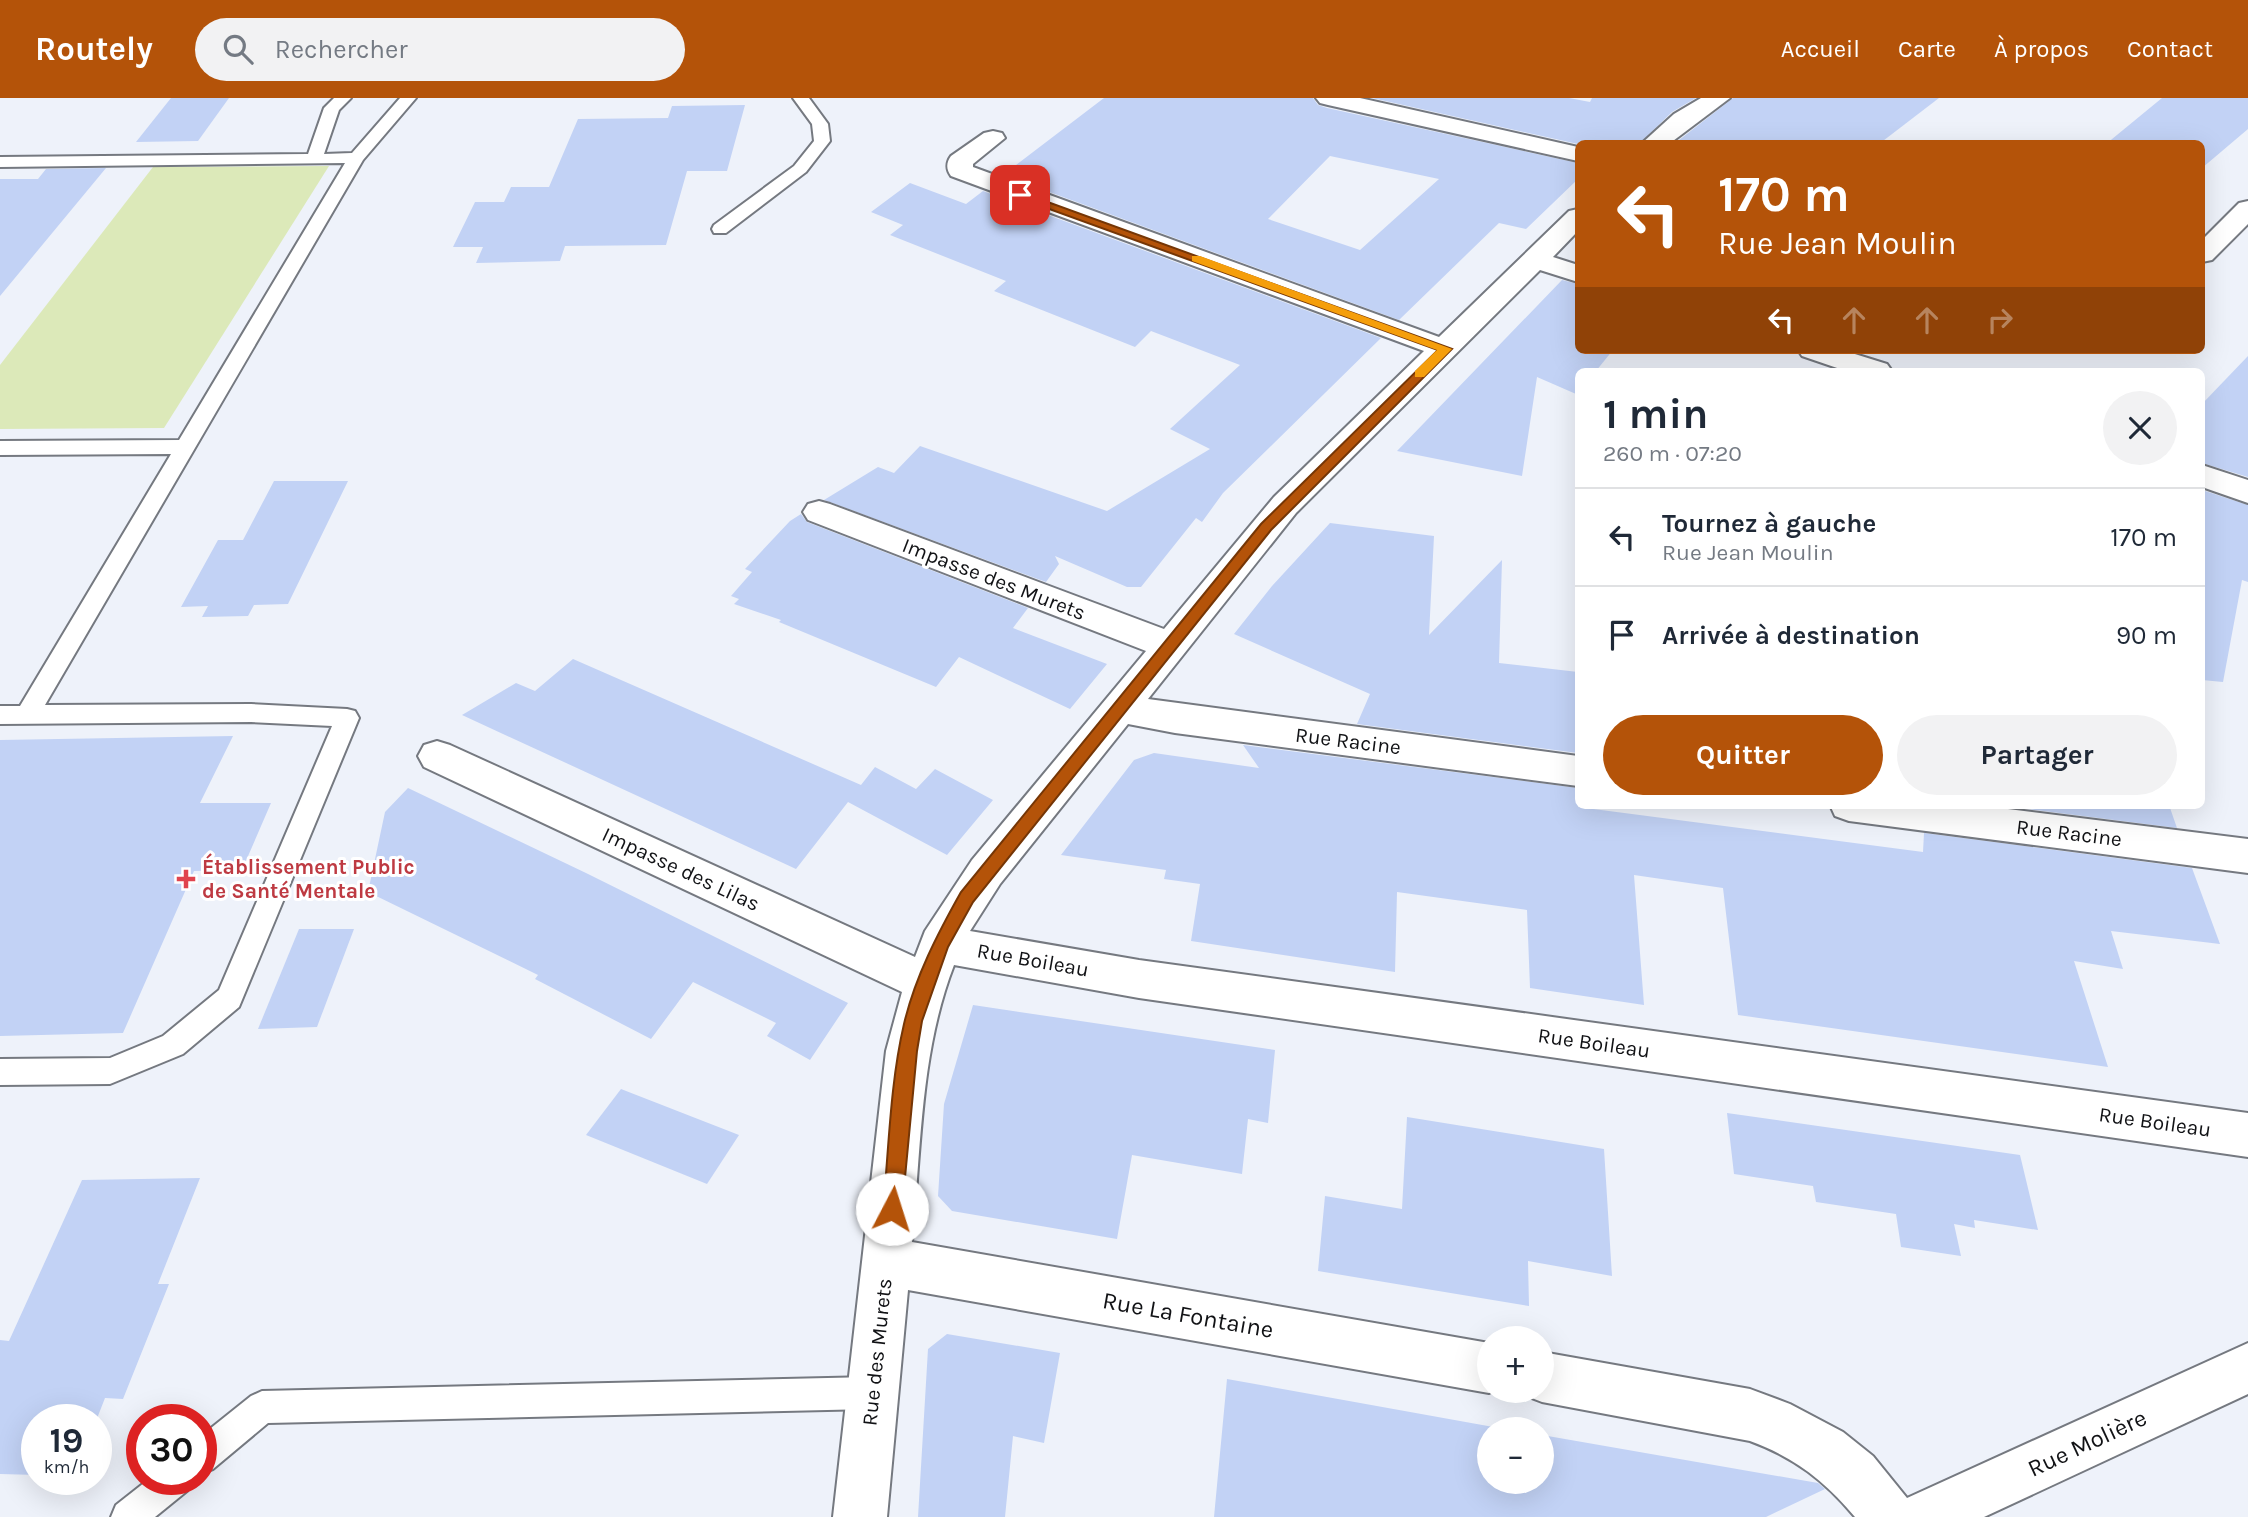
<!DOCTYPE html>
<html lang="fr">
<meta charset="utf-8">
<style>
:root{--surface:#fff;--page:#f2f2f3;--text:#1f2937;--muted:#747a83;--line:#e0e1e3;--accent:#b45309}
body{margin:0;font-family:Karla,sans-serif;background:var(--page);color:var(--text);height:100vh;display:flex;flex-direction:column;font-size:26px;white-space:nowrap}
*{box-sizing:border-box;margin:0}
p{font-size:23px;color:var(--muted)}
.icon{flex:none;width:38px;height:38px;fill:none;stroke:currentColor;stroke-width:2;stroke-linecap:round;stroke-linejoin:round}
.map{position:relative;flex:1;overflow:hidden}
.drawer{position:absolute;left:1575px;top:270px;width:630px;height:441px;display:flex;flex-direction:column;background:var(--surface);border-radius:10px;box-shadow:0 7px 28px #0002}
.drawer>*{flex:none}
.hud{position:absolute;left:1575px;top:42px;width:630px;height:214px;border-radius:10px;box-shadow:0 7px 28px #0002;background:#b45309;color:#fff;overflow:hidden}
.controls{position:absolute;left:1477px;top:1228px;display:grid;gap:14px}
.controls a{display:grid;place-items:center;width:77px;height:77px;border-radius:50%;background:var(--surface);box-shadow:0 7px 28px #0002;font-size:35px}
.speed{position:absolute;left:21px;top:1306px;display:flex;gap:14px;font-size:35px;font-weight:700;text-align:center}
.speed>*{display:grid;place-content:center;width:91px;height:91px;border-radius:50%;background:var(--surface);box-shadow:0 7px 28px #0002;line-height:1}
.speed small{font-size:18px;font-weight:400}
.speed .limit{border:10px solid #d22;background:#fff;color:#111}
.pin{position:absolute;display:grid;place-items:center;width:60px;height:60px;color:#fff;margin:-30px;border-radius:14px;box-shadow:0 4px 10px #0006}
.me{position:absolute;width:77px;margin:-38px;rotate:5deg;stroke-linejoin:round;filter:drop-shadow(0 0 5px #0008)}
.turn{display:flex;align-items:center;gap:24px;height:147px;padding:0 28px;font-size:32px}
.turn .icon{width:91px;height:91px;stroke-width:2.5}
.turn b{display:block;font-size:49px;line-height:60px}
.lanes{display:flex;align-items:center;height:66px;padding:0 28px;background:#0003;justify-content:center;gap:35px;direction:ltr}
.lanes .off{opacity:.35}
.round{display:grid;place-items:center;flex:none;width:74px;height:74px;border-radius:37px;background:var(--page)}
.headline{display:flex;align-items:center;justify-content:space-between;height:119px;padding:0 28px}
h1{font-size:42px;font-weight:700;line-height:52px}
.cta{display:flex;gap:14px;margin-top:auto;padding:14px 28px}
.cta a{flex:1;height:80px;border-radius:42px;background:var(--accent);color:#fff;font-size:28px;font-weight:700;line-height:80px;text-align:center}
.cta a+a{background:var(--page);color:var(--text)}
ul{padding:0;list-style:none}
li{display:flex;align-items:center;gap:21px;height:98px;padding:0 28px;border-top:2px solid var(--line)}
li div{flex:1}
li b{display:block;font-size:26px}
li em{font-style:normal}
header{display:flex;align-items:center;gap:42px;box-sizing:border-box;height:98px;padding:0 35px;background:var(--accent);color:#fff}
header strong{font-size:33px}
nav{display:flex;gap:38px;margin-inline-start:auto;font-size:24px}
.search{width:490px;height:63px;background:var(--page);display:flex;align-items:center;gap:18px;box-sizing:border-box;padding:0 24px;border-radius:38px;color:var(--muted);font-size:26px}
.map>svg:first-child{display:block}
</style>
<header>
<strong>Routely</strong>
<div class="search"><svg class="icon" aria-label="search" viewBox="0 0 24 24"><circle cx="10" cy="10" r="6"/><path d="M15 15l6 6"/></svg>Rechercher</div>
<nav><a>Accueil</a><a>Carte</a><a>À propos</a><a>Contact</a></nav>
</header>
<div class="map">
<svg width="2248" height="1419" viewBox="0 0 2248 1419">
<rect width="100%" height="100%" fill="#eef2fa"/>
<!-- green -->
<path fill="#dce9b9" d="M329,68l-165,262 -164,1v-64l153,-198z"/>
<!-- building -->
<g fill="#c2d2f5" fill-rule="evenodd">
<path d="M171,0h58l-31,43 -62,1z"/>
<path d="M1104,0h209l5,7 9,3 251,55v16l-52,50 -27,-6 -100,97 -396,-145zM1330,58l109,23 -79,71 -92,-31z"/>
<path d="M1372,0h197l21,4 2,-4h104l-24,14 -33,32h-61z"/>
<path d="M1733,0h206l-60,46h-205z"/>
<path d="M2162,0h86v31l-46,39v-24h-96z"/>
<path d="M745,7l-18,66h-40l-21,74 -101,1 -5,15 -84,2 7,-16h-30l22,-45h29l7,-15h38l29,-68 90,-1 4,-12z"/>
<path d="M106,70l-106,128v-117h38l8,-10z"/>
<path d="M910,85l56,21 17,-13 398,147 -158,155 -21,29 -6,-4 -55,69h-14l-72,-31 4,8 -13,18 -222,-82 54,-33 16,6 26,-27 187,65 103,-62 -40,-20 70,-64 -89,-34 -16,16 -141,-56 12,-10 -116,-46 13,-10 -32,-13z"/>
<path d="M1562,182l16,4v66h35l-17,21h-18v20l-2,3 -39,-17 -15,99 -125,-25z"/>
<path d="M2248,258v121l-46,-14v-59z"/>
<path d="M274,383h74l-60,123 -34,1 -6,11 -46,1 6,-11 -27,1 37,-67h25z"/>
<path d="M2202,392l46,15v77l-6,-2 -19,102 -21,-2z"/>
<path d="M801,416l6,8 221,86 -15,20 94,36 -37,45 -111,-52 -23,30 -157,-65 2,-2 -47,-16 5,-5 -8,-3 21,-24 -7,-3 45,-48z"/>
<path d="M1330,425l104,13 -5,99 73,-75 -3,103 79,9v81l-221,-29 13,-30 -136,-60 38,-48z"/>
<path d="M573,561l288,126 14,-18 41,22 19,-20 58,31 -46,55 -99,-53 -52,67 -334,-154 54,-32 19,8z"/>
<path d="M233,638l-33,67h71l-29,67 -48,1 -71,162 -123,3v-296z"/>
<path d="M1243,647l335,43v19l345,45 1,-19 268,35 28,76 -109,-13 12,38 -49,-8 34,106 -370,-52 -15,-127 -89,-13 10,130 -114,-17 -3,-78 -130,-18 -2,80 -204,-31 9,-57 -36,-5 2,-9 -105,-15 73,-95 20,-7 105,15z"/>
<path d="M408,690l178,85 262,130 -38,57 -43,-24 9,-13 -83,-41 -42,57 -116,-60 3,-4 -170,-83 17,-80z"/>
<path d="M1997,707h172l8,23z"/>
<path d="M299,831h55l-37,98 -59,2z"/>
<path d="M973,907l302,45 -7,73 -20,-4 -6,55 -110,-19 -15,84 -165,-28 -14,-15 6,-92z"/>
<path d="M621,991l118,46 -32,49 -121,-49z"/>
<path d="M1727,1015l293,42 18,75 -64,-10 1,8 -21,-4 7,32 -60,-9 -5,-33 -80,-12 -3,-16 -79,-12z"/>
<path d="M1407,1019l197,32 8,127 -84,-15 1,45 -211,-35 7,-75 77,13z"/>
<path d="M200,1080l-42,106h11l-46,115 -18,-1 -9,23v-2h-59v56l-37,-1v-134l9,1 73,-161z"/>
<path d="M947,1236l113,19 -16,90 -31,-7 -8,81h-87l10,-168z"/>
<path d="M1227,1281l283,51h-21v52h53v-47l276,48 7,6 -59,28h-552z"/>
</g>
<g fill="none" stroke-linecap="round" stroke-linejoin="round">
<!-- lane casing -->
<g stroke="#757980" stroke-width="4">
<g id="lane">
<path d="M334,0h17l-12,12 -15,44 28,-1 48,-55h16l-53,62 -318,545 206,-1 96,5 8,2 4,7 -120,289 -56,47 -73,30 -110,1v-26l110,-1 53,-22 56,-46 113,-264 -81,-4 -251,2v-18h20l151,-252 -171,1v-14l179,-1 166,-277 -345,4v-10l308,-3 16,-46z"/>
<path d="M793,0h16l19,26 2,17 -24,31 -80,61h-12l-2,-4 2,-4 80,-59 20,-25 -2,-17z"/>
<path d="M871,1279l11,5 5,11 -5,11 -11,5 -603,14 -55,46 -12,4v-37l50,-40 11,-5z"/>
<path d="M149,1381h43l-5,12 -32,26h-44l5,-12z"/>
</g>
</g>
<!-- street casing -->
<g stroke="#757980" stroke-width="4">
<g id="street">
<path d="M1316,0h44l218,49v14l-250,-56 -8,-2z"/>
<path d="M1701,0h29l-61,46h-28l33,-30z"/>
<path d="M993,33l9,2 3,5 -32,26v3l466,170 130,-126 9,-2v22l-25,26 25,8v17l-38,-12 -244,243 -148,186 430,57v30l-403,-53 -47,-9 -128,160 -30,47 169,29 1109,153v44l-1109,-159 -185,-33c-34,87 -33,185 -42,277l577,101v48h4l-4,2 -581,-103 -21,227h-54l53,-466 16,-59 -478,-225 -6,-11 6,-11 13,-4 13,4 465,212 10,-26 47,-71 174,-209 -338,-131 -5,-8 5,-8 11,-3 11,3 334,125 110,-132 150,-146 -473,-175c-5,-7 -5,-13 0,-20l33,-23z"/>
<path d="M2248,103v23l-36,36 -10,2v-22l37,-37z"/>
<path d="M1798,252h44l45,14 5,7h-46l-44,-15z"/>
<path d="M2202,367l46,15v23l-46,-16z"/>
<path d="M1830,707h146l272,34v34l-399,-52 -14,-5z"/>
<path d="M2248,1245v51l-264,123h-129c-30,-36 -61,-60 -105,-76l-208,-39 -18,-7 -1,-4h19v-39l208,37 40,15 53,28 30,24 34,42z"/>
</g>
</g>
<!-- lane -->
<use href="#lane" fill="#fff" fill-rule="evenodd"/>
<!-- street -->
<use href="#street" fill="#fff" fill-rule="evenodd"/>
</g>
<!-- route -->
<path fill="#b45309" stroke="#753606" stroke-width="2" d="M1016,95h7l429,156 -181,181 -298,372 -25,45 -26,74 -5,30 -15,158 -3,7 -7,3 -7,-3 -2,-7c6,-61 7,-125 21,-185 11,-47 34,-91 57,-132l300,-368 177,-174 -422,-153z"/>
<!-- slow -->
<path fill="#f59e0b" d="M1192,158h8l252,93 -28,28h-9v-6l22,-21 -245,-89z"/>
<!-- markers -->
<path fill="#e0444e" stroke="#fff" stroke-width="2.5" d="M182.5 770.5h7v7h7v7h-7v7h-7v-7h-7v-7h7z"/>
<g text-anchor="middle" stroke-width="6" stroke-linejoin="round" paint-order="stroke">
<!-- street labels -->
<g font-size="21" fill="#111215" stroke="#fff">
<text transform="translate(994 481) rotate(21)" y="7">Impasse des Murets</text>
<text transform="translate(1348 643) rotate(7)" y="7">Rue Racine</text>
<text transform="translate(2069 735) rotate(7)" y="7">Rue Racine</text>
<text transform="translate(681 771) rotate(25)" y="7">Impasse des Lilas</text>
<text transform="translate(1033 862) rotate(10)" y="7">Rue Boileau</text>
<text transform="translate(1594 945) rotate(8)" y="7">Rue Boileau</text>
<text transform="translate(2155 1024) rotate(8)" y="7">Rue Boileau</text>
<text transform="translate(877 1254) rotate(-84)" y="7">Rue des Murets</text>
</g>
<!-- health labels -->
<g font-size="21" font-weight="bold" fill="#be3a42" stroke="#fff" text-anchor="start">
<text x="202" y="776">Établissement Public<tspan x="202" dy="24">de Santé Mentale</tspan></text>
</g>
<!-- near-street labels -->
<g font-size="24" fill="#111215" stroke="#fff">
<text transform="translate(1188 1217) rotate(10)" y="8">Rue La Fontaine</text>
<text transform="translate(2087 1345) rotate(-25)" y="8">Rue Molière</text>
</g>
</g>
</svg>
<div class="controls">
<a>+</a>
<a>−</a>
</div>
<div class="speed"><div>19<small>km/h</small></div><div class="limit">30</div></div>
<div class="pin" style="left:1020px;top:97px;background:#d93025"><svg class="icon" aria-label="arrive" viewBox="0 0 24 24"><path d="M6 21V4h12l-3 4 3 4H6"/></svg></div>
<svg class="me" style="left:892px;top:1111px" viewBox="-20 -20 40 40"><circle r="19" fill="#fff"/><path d="M0-13L10 11 0 6-10 11z" fill="#b45309"/></svg>
<div class="hud">
<div class="turn"><svg class="icon" aria-label="left" viewBox="0 0 24 24"><path d="M17 20v-9H6M10 6l-5 5 5 5"/></svg><div><b>170 m</b>Rue Jean Moulin</div></div>
<div class="lanes"><svg class="icon" aria-label="left" viewBox="0 0 24 24"><path d="M17 20v-9H6M10 6l-5 5 5 5"/></svg><svg class="icon off" aria-label="ahead" viewBox="0 0 24 24"><path d="M12 20V5M6 11l6-6 6 6"/></svg><svg class="icon off" aria-label="ahead" viewBox="0 0 24 24"><path d="M12 20V5M6 11l6-6 6 6"/></svg><svg class="icon off" aria-label="right" viewBox="0 0 24 24"><path d="M7 20v-9h11M14 6l5 5-5 5"/></svg></div>
</div>
<section class="drawer">
<div class="headline"><div><h1>1 min</h1><p>260 m · 07:20</p></div><a class="round"><svg class="icon" aria-label="close" viewBox="0 0 24 24"><path d="M6 6l12 12M18 6L6 18"/></svg></a></div>
<ul>
<li><svg class="icon" aria-label="left" viewBox="0 0 24 24"><path d="M17 20v-9H6M10 6l-5 5 5 5"/></svg><div><b>Tournez à gauche</b><p>Rue Jean Moulin</p></div><em>170 m</em></li>
<li><svg class="icon" aria-label="arrive" viewBox="0 0 24 24"><path d="M6 21V4h12l-3 4 3 4H6"/></svg><div><b>Arrivée à destination</b></div><em>90 m</em></li>
</ul>
<div class="cta"><a>Quitter</a><a>Partager</a></div>
</section>
</div>
